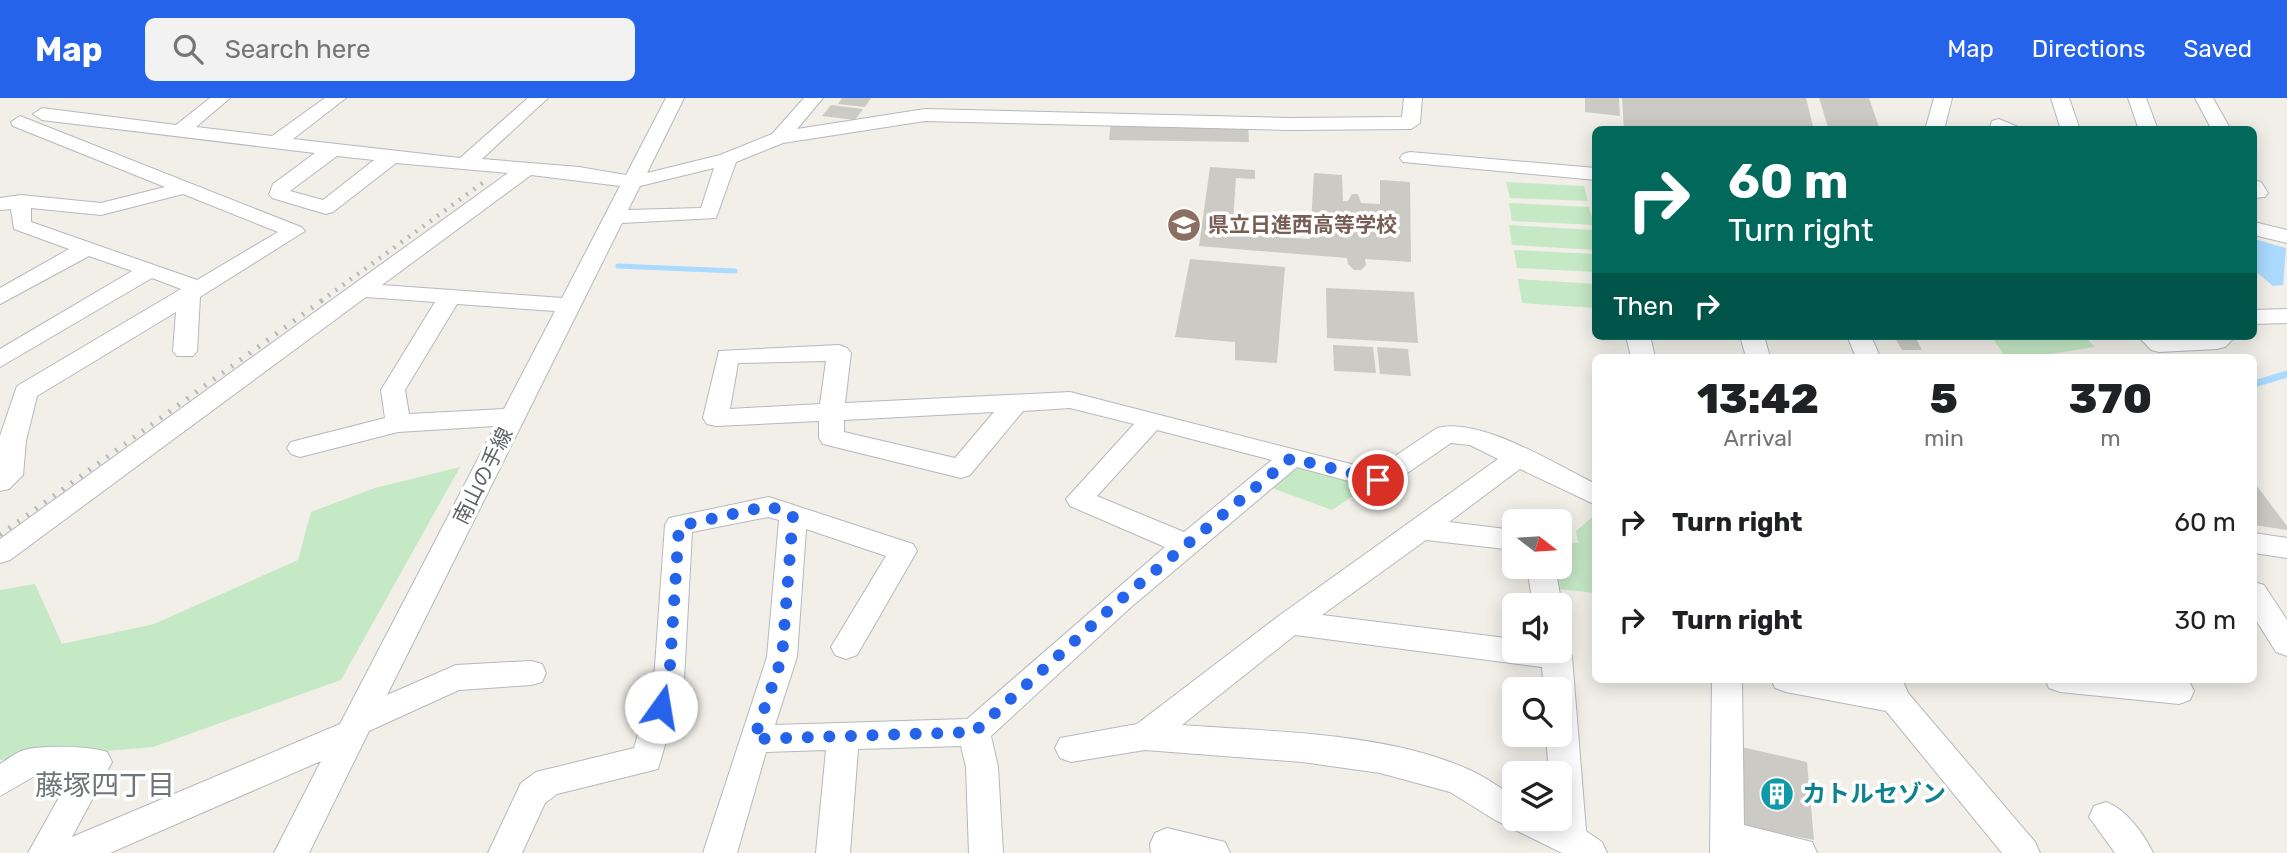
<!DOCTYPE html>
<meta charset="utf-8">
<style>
:root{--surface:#fff;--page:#f2f2f2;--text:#202124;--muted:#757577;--accent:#2563eb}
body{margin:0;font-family:Rubik,"Noto Sans JP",sans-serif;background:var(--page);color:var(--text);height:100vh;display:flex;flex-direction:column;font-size:26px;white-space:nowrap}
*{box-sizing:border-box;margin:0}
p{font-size:23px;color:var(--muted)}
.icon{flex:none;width:38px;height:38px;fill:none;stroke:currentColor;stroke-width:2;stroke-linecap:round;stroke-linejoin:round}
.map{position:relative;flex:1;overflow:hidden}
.drawer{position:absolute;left:1592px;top:256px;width:665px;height:329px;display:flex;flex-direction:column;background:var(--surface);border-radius:10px;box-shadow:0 4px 18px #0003}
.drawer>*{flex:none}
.banner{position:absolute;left:1592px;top:28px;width:665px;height:214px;border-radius:10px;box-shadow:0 4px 18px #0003;background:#00695c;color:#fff;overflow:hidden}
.needle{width:46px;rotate:107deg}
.tools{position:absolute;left:1502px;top:411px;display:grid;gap:14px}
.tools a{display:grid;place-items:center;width:70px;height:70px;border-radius:10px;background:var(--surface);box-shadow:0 4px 18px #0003;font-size:35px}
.pin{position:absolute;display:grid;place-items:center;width:60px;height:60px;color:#fff;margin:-30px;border:4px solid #fff;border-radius:50%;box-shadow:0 2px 7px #0007}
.me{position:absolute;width:77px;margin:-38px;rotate:13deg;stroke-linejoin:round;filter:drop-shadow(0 0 5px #0008)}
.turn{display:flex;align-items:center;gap:24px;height:147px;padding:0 21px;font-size:32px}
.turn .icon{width:91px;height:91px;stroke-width:2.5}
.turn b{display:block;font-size:49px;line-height:60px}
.then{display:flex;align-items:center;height:66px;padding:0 21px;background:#0003;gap:14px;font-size:26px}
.eta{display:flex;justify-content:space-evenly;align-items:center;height:119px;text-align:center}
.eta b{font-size:42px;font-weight:800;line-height:49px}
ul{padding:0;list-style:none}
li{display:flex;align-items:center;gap:21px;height:98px;padding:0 21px}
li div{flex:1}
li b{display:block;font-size:26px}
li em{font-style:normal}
header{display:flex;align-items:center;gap:42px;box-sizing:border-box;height:98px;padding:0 35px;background:var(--accent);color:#fff}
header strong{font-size:33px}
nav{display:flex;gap:38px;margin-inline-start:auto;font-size:24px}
.search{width:490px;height:63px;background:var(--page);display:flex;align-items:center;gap:18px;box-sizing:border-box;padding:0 24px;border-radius:10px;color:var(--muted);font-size:26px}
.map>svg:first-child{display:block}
</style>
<header>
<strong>Map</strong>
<div class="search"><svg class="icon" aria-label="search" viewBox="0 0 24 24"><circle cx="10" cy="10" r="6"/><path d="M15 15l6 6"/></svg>Search here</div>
<nav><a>Map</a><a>Directions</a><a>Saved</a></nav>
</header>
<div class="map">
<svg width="2287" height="755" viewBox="0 0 2287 755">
<rect width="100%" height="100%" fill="#f1efe8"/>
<!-- green -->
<g fill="#c5e8c5">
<path d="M1506,84l78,4 4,15 -78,-3z"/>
<path d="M1509,105l80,4 5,18 -82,-4z"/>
<path d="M1509,127l85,5 2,20 -84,-5z"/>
<path d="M1514,152l82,4v18l-79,-4z"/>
<path d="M1518,181l78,5v24l-74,-5z"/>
<path d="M2084,238l11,11 -51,8h-40l-12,-18z"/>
<path d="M1293,363l81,21 -42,28 -68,-25z"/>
<path d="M460,369l-119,213 -188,67 -153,13v-170l35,-6 27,60 92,-20 144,-64 13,-48 64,-24z"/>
<path d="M1596,416v79l-38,-4 -3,-22h4v-26l19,2 -2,-12z"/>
</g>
<!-- water -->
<path fill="#aadaff" d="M2254,141l32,9 -3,37 -10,1 -19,-16z"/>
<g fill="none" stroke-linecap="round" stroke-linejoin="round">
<!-- stream-far1 -->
<path stroke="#aadaff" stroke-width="5" d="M618,168l117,5"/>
<!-- stream -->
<path stroke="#aadaff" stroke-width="7" d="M2254,286l33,-10"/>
</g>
<!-- building -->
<g fill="#cccac5">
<path d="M842,0h29l-6,9 -27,-3z"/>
<path d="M1585,0h34l1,18 -35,-4z"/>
<path d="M1622,0h184l8,32h-190z"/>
<path d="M1819,0h50l11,32h-51z"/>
<path d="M831,7l32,4 -8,11 -33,-4z"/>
<path d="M1111,23l137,3 1,18 -140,-2z"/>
<path d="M1210,69l45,3v9l-19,-1 -4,56 78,5 4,-66 28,2 1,26h5l4,-7h6l3,9 19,1v-24l30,2 1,80 -46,-3 1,6 -5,5h-7l-6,-6 -1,-6 -148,-12z"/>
<path d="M1190,161l95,8 -8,96 -42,-3v-18l-60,-5z"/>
<path d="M1326,190l88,4 4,51 -91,-5z"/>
<path d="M1894,238h21l7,14h-20z"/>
<path d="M1333,247l40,2 3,26 -42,-2z"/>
<path d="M1377,249l31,2 3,27 -31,-2z"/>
<path d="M2254,384l33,44v4l-33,-5z"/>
<path d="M1742,649l65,15 7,78 -69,-13z"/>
</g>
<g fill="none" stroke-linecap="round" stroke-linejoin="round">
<!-- minor casing -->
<g stroke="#b5b8bc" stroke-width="2">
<g id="minor">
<path d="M210,0h20l-34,29 76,9 53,-38h21l-53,41 167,19 68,-60h20l-66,61 97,8 47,8 40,-77h18l-37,75 73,-18 52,-21 32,-36h19l-26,31 128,-20 363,9 114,-1 2,-19h18l-2,25 -9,6 -123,1 -363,-9 -142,22 -47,19 -20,56 -94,5 -235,472 69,-30 75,-4 11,3 4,9 -4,9 -11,3 -72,5 -90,41 -60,122h-35l47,-92 -211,92h-82l43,-77 -38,1 -33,19v-32c8,-5 15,-11 24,-14 19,-5 66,-4 83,2l5,10 -40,75 268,-113 155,-298 -97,6 -98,25 -9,-3 -4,-6 4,-6 94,-24 -4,-28 54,-88 -69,-5 -356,263 -10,3v-24l508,-366 -112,-10 -63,49 -7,2 -54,-16 -3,-4 4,-10 42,-31 -273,-33 -9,-6 9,-6 134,17zM337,58l37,4 -51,40 -33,-9zM714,70l-13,40 -73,2 12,-24zM531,77l89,11 -58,112 -180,-13zM457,206l98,7 -51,98 -95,5 -4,-24z"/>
<path d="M1934,0h18l-8,32h-19z"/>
<path d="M2051,0h18l11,32h-19z"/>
<path d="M2128,0h18l12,32h-19z"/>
<path d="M2195,0h18l18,32h-19z"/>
<path d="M20,18l281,111 4,4 -105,66 -3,54 -4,5h-16l-4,-5 3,-39 -139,84 -11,45 -3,34 -14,14 -9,2v-55l17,-50 164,-97 -29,-11 -152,89v-18l132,-78 -43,-15 -89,48v-16l69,-39 -55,-20 -3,-20 -11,1v-12l21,-3 80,8 64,-16 -152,-61 -2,-4zM183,96l95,38 -81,48 -166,-58v-14l70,7z"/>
<path d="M1999,21l26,11h-36l3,-9z"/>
<path d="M1410,54l186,16v12l-193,-18 -3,-4 3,-4z"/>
<path d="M2254,82l7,2 7,11 -3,4 -11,1z"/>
<path d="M2254,124l33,8v13l-33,-8z"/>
<path d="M2287,211v14l-33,1v-14z"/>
<path d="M1626,238h24l5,21h-24z"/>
<path d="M1740,238h24l6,21h-24z"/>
<path d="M1847,238h24l9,21h-24z"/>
<path d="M2138,238h98l-11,11 -8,2 -58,3 -8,-2z"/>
<path d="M839,247l8,3 4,5 -6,50 225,-11 304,78 63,-42c43,-12 119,37 159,56v21l-76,-36 -71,53 65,8v20l-88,-10 -104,75 192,24v12h45v-11l8,2 5,15 14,174 16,11 5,11h-45l-67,-33 -45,-28 -70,-19 -78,-11 -157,-12 -74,12 -11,-4 -5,-10 5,-10 77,-14 143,-109 218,-156 -28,-14 -19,-2 -64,44 -9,2 -81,-22 -167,141 -139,128 7,31 5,86h-34l-3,-86 -5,-21 -103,3 -8,104h-34l10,-103 -60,2 -29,101h-34l64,-196 12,-137 -11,-3 -76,15 -8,148 -26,89 -101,25 -12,9 -23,50h-34l33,-70 15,-11 98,-24 20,-68 11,-155 4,-7 100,-21 144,47 4,7 -60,104 -11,4 -11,-4 -4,-8 55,-91 -80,-27 -9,128 -22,68 192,-6 198,-172 -95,-41 -4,-7 68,-75 -64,-16 -47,3 -53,64 -9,3 -138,-34 -4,-6v-17l-103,5 -9,-2 -4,-6 16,-67zM826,263l-6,43 -90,5 8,-46zM994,314l-39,46 -111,-26v-12zM1157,332l115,30 -88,72 -87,-36zM1295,537l247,32 2,23h15v45h-13l3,39h10v45h-45v-23c-14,-8 -27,-18 -42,-25 -84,-39 -199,-39 -290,-46z"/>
<path d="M2254,435l33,5v20l-33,-5z"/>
<path d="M1527,469h28l7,39 -3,6v-6h-26z"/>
<path d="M2254,484l10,3 23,35v36l-11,-4 -22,-35z"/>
<path d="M1712,581h30l2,146 68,17 5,11h-107z"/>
<path d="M1771,581h81l21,4 -1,-4h30l6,14 127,149 5,11h-38l-116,-142 -100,-19 -11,-4z"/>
<path d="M2045,581h143l6,12 -4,9 -11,4 -119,-12 -11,-4z"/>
<path d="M2106,704c20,7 38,32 47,51h-38l-26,-36 5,-11z"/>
<path d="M1167,730l58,14 5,11h-79l-1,-9 5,-11z"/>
</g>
</g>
<!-- minor -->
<use href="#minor" fill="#fff" fill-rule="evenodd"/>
<!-- rail-far1 -->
<path stroke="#b6b7b8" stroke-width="4.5" stroke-dasharray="2 7" stroke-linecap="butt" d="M321,203l167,-122"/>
<!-- rail -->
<path stroke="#b6b7b8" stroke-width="5" stroke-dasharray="2 9" stroke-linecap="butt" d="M0,437l324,-236"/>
</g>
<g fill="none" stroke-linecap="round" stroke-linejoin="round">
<!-- route -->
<path stroke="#2563eb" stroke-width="12" stroke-dasharray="0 21.6" d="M661,609l8,-26 10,-155 90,-20 24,9 -11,142 -28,82 220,-7 146,-132 171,-142 87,22"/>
</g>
<!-- icons -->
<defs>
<g id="school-disc" transform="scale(1.75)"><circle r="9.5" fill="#8d6e63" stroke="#fff"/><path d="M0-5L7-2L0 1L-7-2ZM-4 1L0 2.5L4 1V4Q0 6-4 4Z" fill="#fff"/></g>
<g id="building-disc" transform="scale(1.75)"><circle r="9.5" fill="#0f9aa8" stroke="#fff"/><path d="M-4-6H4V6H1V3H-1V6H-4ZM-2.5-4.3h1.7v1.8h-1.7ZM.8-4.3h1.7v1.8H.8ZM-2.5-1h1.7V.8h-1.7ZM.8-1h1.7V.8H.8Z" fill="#fff"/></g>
</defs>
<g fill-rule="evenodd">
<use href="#school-disc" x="1184" y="127"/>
<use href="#building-disc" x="1777" y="696"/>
</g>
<g text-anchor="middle" stroke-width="7" stroke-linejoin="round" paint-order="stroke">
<!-- education labels -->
<g font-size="21" font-weight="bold" fill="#785e54" stroke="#fff" text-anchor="start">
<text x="1208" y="134">県立日進西高等学校</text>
</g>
<!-- street labels -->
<g font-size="21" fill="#5f6368" stroke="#fff">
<text transform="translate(483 378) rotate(-63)" y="7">南山の手線</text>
</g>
<!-- near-culture labels -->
<g font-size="24" font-weight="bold" fill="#0d838f" stroke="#fff" text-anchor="start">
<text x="1802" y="704">カトルセゾン</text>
</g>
<!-- near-neighbourhood labels -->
<g font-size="28" fill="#70757a" stroke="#fff">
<text x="105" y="697">藤塚四丁目</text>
</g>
</g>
</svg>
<div class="tools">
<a><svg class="needle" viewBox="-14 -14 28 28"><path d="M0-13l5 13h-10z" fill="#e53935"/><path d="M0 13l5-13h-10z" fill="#757577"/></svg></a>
<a><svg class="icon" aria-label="sound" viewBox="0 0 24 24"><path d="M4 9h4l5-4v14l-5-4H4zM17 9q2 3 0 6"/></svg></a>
<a><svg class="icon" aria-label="search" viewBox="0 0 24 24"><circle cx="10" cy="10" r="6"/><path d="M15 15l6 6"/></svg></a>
<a><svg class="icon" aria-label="layers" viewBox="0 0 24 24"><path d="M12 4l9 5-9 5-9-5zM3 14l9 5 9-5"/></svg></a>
</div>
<div class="pin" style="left:1378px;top:382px;background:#d93025"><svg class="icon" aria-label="arrive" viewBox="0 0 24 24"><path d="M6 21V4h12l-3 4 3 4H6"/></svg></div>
<svg class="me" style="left:661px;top:609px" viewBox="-20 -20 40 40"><circle r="19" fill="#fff"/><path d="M0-13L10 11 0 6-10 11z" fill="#2563eb"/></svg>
<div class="banner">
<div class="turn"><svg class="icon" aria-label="right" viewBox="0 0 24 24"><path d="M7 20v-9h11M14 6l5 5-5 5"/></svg><div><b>60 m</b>Turn right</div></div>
<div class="then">Then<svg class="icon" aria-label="right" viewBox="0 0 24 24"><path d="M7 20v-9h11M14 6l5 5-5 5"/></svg></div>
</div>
<section class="drawer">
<div class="eta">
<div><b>13:42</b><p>Arrival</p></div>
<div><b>5</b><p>min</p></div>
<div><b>370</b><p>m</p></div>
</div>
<ul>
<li><svg class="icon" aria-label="right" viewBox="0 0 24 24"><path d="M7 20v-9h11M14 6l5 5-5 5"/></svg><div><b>Turn right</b></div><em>60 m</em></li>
<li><svg class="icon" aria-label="right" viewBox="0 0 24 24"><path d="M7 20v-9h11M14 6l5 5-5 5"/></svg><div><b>Turn right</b></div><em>30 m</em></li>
</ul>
</section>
</div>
